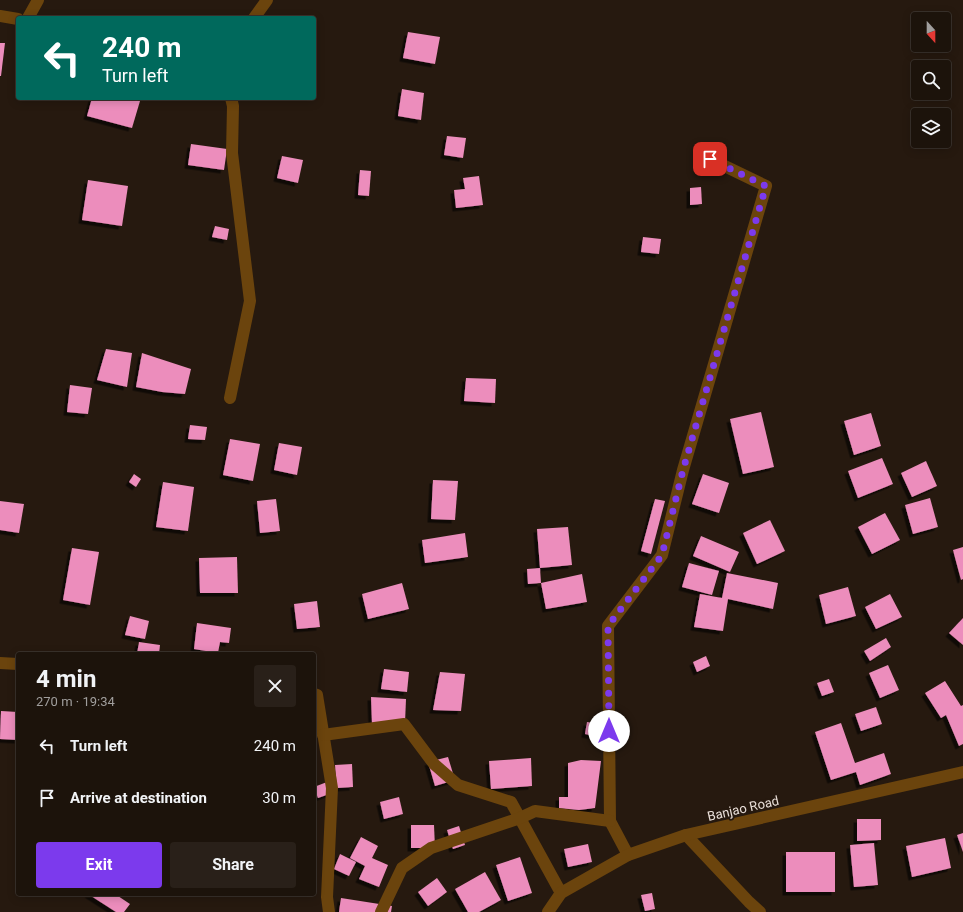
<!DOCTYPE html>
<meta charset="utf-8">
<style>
:root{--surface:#1c130b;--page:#292019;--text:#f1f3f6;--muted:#a09e9d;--line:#3a322c;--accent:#7c3aed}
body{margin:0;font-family:Roboto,sans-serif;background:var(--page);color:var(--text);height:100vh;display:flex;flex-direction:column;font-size:15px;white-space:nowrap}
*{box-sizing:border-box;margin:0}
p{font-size:13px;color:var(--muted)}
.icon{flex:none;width:22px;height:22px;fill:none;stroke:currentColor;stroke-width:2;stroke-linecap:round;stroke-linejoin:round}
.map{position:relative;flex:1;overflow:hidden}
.drawer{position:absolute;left:16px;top:652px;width:300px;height:244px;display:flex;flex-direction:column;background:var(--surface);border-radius:4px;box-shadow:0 2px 10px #0003,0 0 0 1px var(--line)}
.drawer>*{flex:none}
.banner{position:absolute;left:16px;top:16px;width:300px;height:84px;border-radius:4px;box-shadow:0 2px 10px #0003,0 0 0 1px var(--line);background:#00695c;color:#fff;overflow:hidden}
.needle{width:26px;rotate:159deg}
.buttons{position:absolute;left:911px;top:12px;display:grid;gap:8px}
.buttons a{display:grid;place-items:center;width:40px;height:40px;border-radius:4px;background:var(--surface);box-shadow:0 2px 10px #0003,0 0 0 1px var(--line);font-size:20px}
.pin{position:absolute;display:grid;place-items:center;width:34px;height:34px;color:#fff;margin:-17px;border-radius:8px;box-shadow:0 2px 6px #0006}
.me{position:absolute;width:44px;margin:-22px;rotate:0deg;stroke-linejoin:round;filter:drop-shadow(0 0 3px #0008)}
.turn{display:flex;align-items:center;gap:14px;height:84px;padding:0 20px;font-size:18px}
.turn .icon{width:52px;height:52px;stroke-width:2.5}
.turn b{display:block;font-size:28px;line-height:34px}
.round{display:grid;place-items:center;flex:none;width:42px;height:42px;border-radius:4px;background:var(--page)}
.overview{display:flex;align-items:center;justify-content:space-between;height:68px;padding:0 20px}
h1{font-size:24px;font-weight:700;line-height:30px}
.button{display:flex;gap:8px;margin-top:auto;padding:8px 20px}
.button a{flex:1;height:46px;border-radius:4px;background:var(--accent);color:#fff;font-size:16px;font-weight:700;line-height:46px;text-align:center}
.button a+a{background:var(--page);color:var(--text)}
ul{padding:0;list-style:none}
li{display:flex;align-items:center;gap:12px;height:52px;padding:0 20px}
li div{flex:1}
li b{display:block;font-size:15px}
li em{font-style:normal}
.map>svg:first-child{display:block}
</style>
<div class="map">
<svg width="963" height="912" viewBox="0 0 963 912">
<defs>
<filter id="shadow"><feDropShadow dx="-3.5" dy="3.5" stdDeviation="0" flood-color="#0009"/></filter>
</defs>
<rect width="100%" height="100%" fill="#26190f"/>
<!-- building -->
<g fill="#ec8dbc" filter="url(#shadow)">
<path d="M408,32l32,5 -5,27 -32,-6z"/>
<path d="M0,43h5l-4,33h-1z"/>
<path d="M402,89l22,4 -3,27 -23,-4z"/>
<path d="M92,98h37l11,3 -8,27 -45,-12z"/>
<path d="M447,136l19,2 -3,20 -19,-3z"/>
<path d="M191,144l36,5 -3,21 -36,-5z"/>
<path d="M282,156l21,4 -5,23 -21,-5z"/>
<path d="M360,170l11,1 -2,25 -11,-1z"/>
<path d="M479,176l4,29 -27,3 -2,-18 11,-1 -2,-11z"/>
<path d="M88,180l40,6 -6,40 -40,-6z"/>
<path d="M701,187l1,17 -12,1v-17z"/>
<path d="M215,226l14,3 -2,11 -15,-3z"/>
<path d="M643,237l18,2 -2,15 -18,-2z"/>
<path d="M106,349l26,4 -5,34 -30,-7z"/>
<path d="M142,353l49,16 -6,25 -23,-2 -26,-5z"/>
<path d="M466,378l30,1 -1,24 -31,-2z"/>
<path d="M70,385l22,3 -4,26 -21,-2z"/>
<path d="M761,412l13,55 -31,7 -13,-55z"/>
<path d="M871,413l10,33 -27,9 -10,-34z"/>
<path d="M190,425l17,2 -2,13 -17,-1z"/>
<path d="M230,439l30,5 -7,37 -30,-6z"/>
<path d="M279,443l23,4 -5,28 -23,-5z"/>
<path d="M882,458l11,26 -35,14 -10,-27z"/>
<path d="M926,461l11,25 -25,11 -11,-24z"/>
<path d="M134,474l7,5 -5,8 -7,-5z"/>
<path d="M703,474l26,9 -10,30 -27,-9z"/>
<path d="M433,480l25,1 -3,39 -24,-1z"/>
<path d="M163,482l31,5 -6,44 -32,-4z"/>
<path d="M930,498l8,29 -25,7 -8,-29z"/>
<path d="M276,499l4,32 -20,2 -3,-32z"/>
<path d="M655,499l10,2 -14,53 -10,-3z"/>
<path d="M0,501l24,3 -5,29 -19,-3z"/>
<path d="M885,513l15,27 -28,14 -14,-27z"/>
<path d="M770,520l15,31 -28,13 -14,-31z"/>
<path d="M568,527l4,38 -32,3 -3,-39z"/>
<path d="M465,533l3,24 -43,6 -3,-23z"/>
<path d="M701,536l38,16 -9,20 -37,-16z"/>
<path d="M963,547v32l-2,1 -8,-30z"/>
<path d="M72,548l27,4 -9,53 -27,-5z"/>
<path d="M237,557l1,36h-38l-1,-35z"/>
<path d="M689,563l30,8 -7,24 -30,-8z"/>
<path d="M540,568l1,15 41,-9 5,28 -41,7 -5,-26 -13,1 -1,-15z"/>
<path d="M727,573l51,10 -5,26 -45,-10 -5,32 -29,-4 6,-33 22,4z"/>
<path d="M402,583l7,26 -41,10 -6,-25z"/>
<path d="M848,587l8,29 -30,8 -7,-29z"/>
<path d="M890,594l12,23 -26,12 -11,-22z"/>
<path d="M317,601l3,26 -23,2 -3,-25z"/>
<path d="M130,616l19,5 -4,18 -20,-4z"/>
<path d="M963,618v27l-14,-12z"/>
<path d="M197,623l34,5 -2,15 -9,-1 -2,11 -24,-4z"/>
<path d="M886,638l5,9 -21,14 -6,-10z"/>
<path d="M139,642l21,3 -1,9h-22z"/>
<path d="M706,656l4,10 -13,6 -4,-10z"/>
<path d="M888,665l11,25 -19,8 -11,-25z"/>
<path d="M384,669l25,3 -2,20 -26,-3z"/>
<path d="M440,672l25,2 -4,37 -28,-1z"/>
<path d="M829,679l5,13 -12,4 -5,-13z"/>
<path d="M945,681l16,25 2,-1v39l-4,2 -13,-31 -5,3 -16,-25z"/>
<path d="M371,697l35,2 -1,24h-33z"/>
<path d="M876,707l6,17 -21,7 -6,-17z"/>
<path d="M1,711l17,1v28l-18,-1z"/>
<path d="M587,722l14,2 -2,13 -14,-3z"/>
<path d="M841,723l14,40 29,-10 7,21 -31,11 -4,-13 -25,8 -16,-48z"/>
<path d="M448,757l7,23 -20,6 -7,-24z"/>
<path d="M531,758l1,28 -41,3 -2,-28z"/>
<path d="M581,760l20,1 -6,47 -16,2 -20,-2v-11h9v-34z"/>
<path d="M352,764l1,23 -16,1 -2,-23z"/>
<path d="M327,782l5,11 -14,5 -4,-11z"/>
<path d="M399,797l4,17 -19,5 -4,-17z"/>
<path d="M857,819h24v21l-24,1z"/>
<path d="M411,825h23l1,23h-24z"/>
<path d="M459,826l6,19 -12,4 -6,-19z"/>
<path d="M963,833v19l-6,-17z"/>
<path d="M361,837l17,9 -6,12 16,7 -9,22 -20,-8 6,-13 -15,-8z"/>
<path d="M945,838l6,30 -39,9 -6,-31z"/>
<path d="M874,843l4,42 -24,2 -4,-42z"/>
<path d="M588,844l4,18 -24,5 -4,-18z"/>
<rect x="786" y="852" width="49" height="40"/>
<path d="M340,854l16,8 -7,14 -15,-7z"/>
<path d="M520,857l12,36 -24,8 -12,-36z"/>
<path d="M485,872l16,28 -22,12h-11l-13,-23z"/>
<path d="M437,878l10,14 -19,14 -10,-14z"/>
<path d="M652,893l3,16 -10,2 -4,-16z"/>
<path d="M88,894h27l15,10 -6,8h-8z"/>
<path d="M341,898l51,8 -1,6h-52z"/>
</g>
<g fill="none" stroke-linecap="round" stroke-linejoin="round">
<!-- street -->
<g stroke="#6b440d" stroke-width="12">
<path d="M0,16l18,3"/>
<path d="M28,18l10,-18"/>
<path d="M254,18l13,-18"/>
<path d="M230,398l20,-97 -18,-148 1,-47 -2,-8"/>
<path d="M0,663l18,1"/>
<path d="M314,694l3,1 15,93 -5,109 2,15"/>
<path d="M323,735l81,-11 30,40 24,21 53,17 50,91"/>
<path d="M686,835l63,67 11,10"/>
<path d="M628,855l-18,-34 -2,-195 54,-71 21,-85 83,-284 -56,-27"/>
<path d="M381,912l21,-44 29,-20 89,-30 15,-7 75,10"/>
<path d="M548,912l13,-19 67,-38 58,-20 277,-63"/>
</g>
</g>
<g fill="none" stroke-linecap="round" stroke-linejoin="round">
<!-- route -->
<path stroke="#7c3aed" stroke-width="7" stroke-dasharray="0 12.6" d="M609,731l-1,-105 54,-71 21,-85 83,-284 -56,-27"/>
</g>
<g text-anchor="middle" stroke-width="4" stroke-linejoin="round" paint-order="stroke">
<!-- street labels -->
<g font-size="13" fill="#e8ded8" stroke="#26190f">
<text transform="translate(743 808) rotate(-13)" y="5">Banjao Road</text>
</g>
</g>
</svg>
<div class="buttons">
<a><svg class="needle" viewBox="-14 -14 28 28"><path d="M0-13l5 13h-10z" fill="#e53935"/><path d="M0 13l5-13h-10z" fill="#a09e9d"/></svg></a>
<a><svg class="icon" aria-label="search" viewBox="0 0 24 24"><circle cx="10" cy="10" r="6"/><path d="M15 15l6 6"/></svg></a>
<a><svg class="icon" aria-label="layers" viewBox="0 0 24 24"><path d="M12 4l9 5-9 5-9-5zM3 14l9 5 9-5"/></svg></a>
</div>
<div class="pin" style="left:710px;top:159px;background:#d93025"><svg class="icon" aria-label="arrive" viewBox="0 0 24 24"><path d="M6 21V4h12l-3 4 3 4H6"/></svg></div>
<svg class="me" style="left:609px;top:731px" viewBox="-20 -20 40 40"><circle r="19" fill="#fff"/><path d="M0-13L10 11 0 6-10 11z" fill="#7c3aed"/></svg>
<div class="banner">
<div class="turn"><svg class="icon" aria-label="left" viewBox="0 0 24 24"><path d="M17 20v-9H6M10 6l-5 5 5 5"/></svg><div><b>240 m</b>Turn left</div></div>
</div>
<section class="drawer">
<div class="overview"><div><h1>4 min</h1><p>270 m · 19:34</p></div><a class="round"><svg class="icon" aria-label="close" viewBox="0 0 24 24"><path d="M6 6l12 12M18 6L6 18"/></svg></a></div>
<ul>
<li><svg class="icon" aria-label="left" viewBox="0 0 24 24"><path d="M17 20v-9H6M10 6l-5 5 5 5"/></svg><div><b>Turn left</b></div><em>240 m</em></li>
<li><svg class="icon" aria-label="arrive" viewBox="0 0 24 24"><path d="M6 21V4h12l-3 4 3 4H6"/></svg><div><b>Arrive at destination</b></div><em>30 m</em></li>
</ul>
<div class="button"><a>Exit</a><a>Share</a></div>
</section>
</div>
